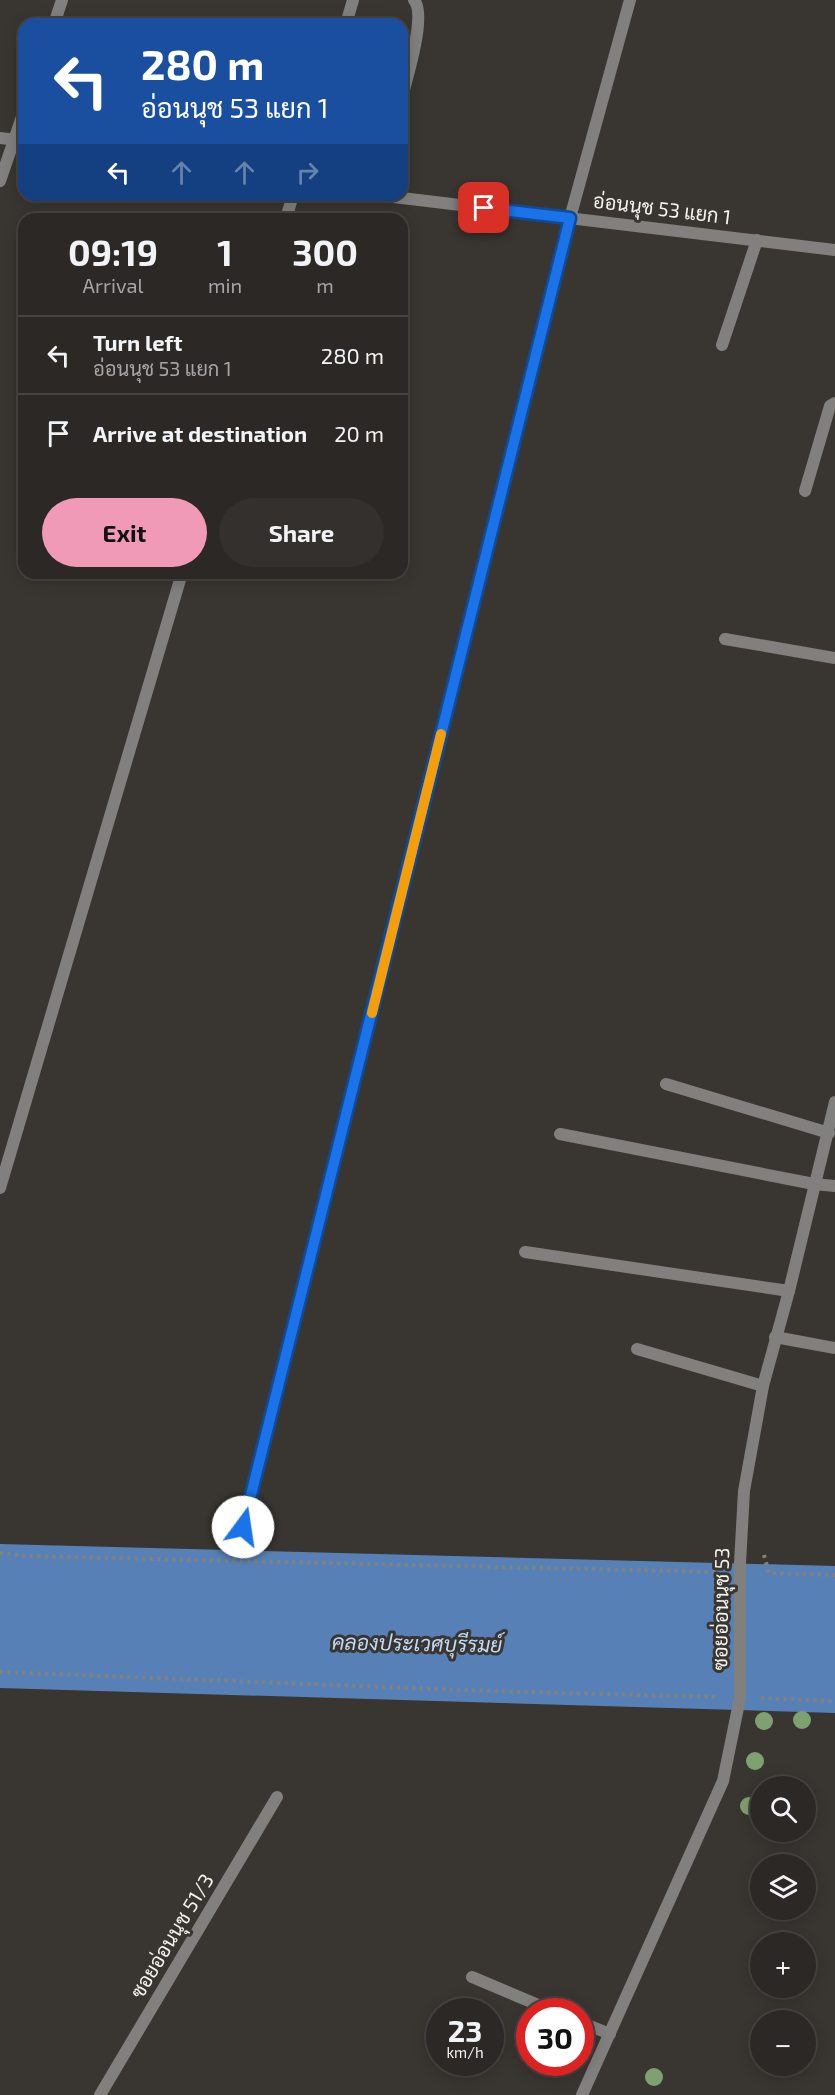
<!DOCTYPE html>
<meta charset="utf-8">
<style>
:root{--surface:#2b2825;--page:#33302d;--text:#f1f3f6;--muted:#a6a6a7;--line:#474442;--accent:#f09ab7}
body{margin:0;font-family:"Exo 2",Sarabun,sans-serif;background:var(--page);color:var(--text);height:100vh;display:flex;flex-direction:column;font-size:22px;white-space:nowrap}
*{box-sizing:border-box;margin:0}
p{font-size:20px;color:var(--muted)}
.icon{flex:none;width:33px;height:33px;fill:none;stroke:currentColor;stroke-width:2;stroke-linecap:round;stroke-linejoin:round}
.map{position:relative;flex:1;overflow:hidden}
.details{position:absolute;left:18px;top:213px;width:390px;height:366px;display:flex;flex-direction:column;background:var(--surface);border-radius:18px;box-shadow:0 3px 15px #0003,0 0 0 2px var(--line)}
.details>*{flex:none}
.hud{position:absolute;left:18px;top:18px;width:390px;height:183px;border-radius:18px;box-shadow:0 3px 15px #0003,0 0 0 2px var(--line);background:#1a4fa0;color:#fff;overflow:hidden}
.controls{position:absolute;left:750px;top:1776px;display:grid;gap:12px}
.controls a{display:grid;place-items:center;width:66px;height:66px;border-radius:50%;background:var(--surface);box-shadow:0 3px 15px #0003,0 0 0 2px var(--line);font-size:30px}
.speed{position:absolute;left:426px;top:1998px;display:flex;gap:12px;font-size:30px;font-weight:700;text-align:center}
.speed>*{display:grid;place-content:center;width:78px;height:78px;border-radius:50%;background:var(--surface);box-shadow:0 3px 15px #0003,0 0 0 2px var(--line);line-height:1}
.speed small{font-size:15px;font-weight:400}
.speed .limit{border:9px solid #d22;background:#fff;color:#111}
.pin{position:absolute;display:grid;place-items:center;width:51px;height:51px;color:#fff;margin:-26px;border-radius:12px;box-shadow:0 3px 9px #0006}
.me{position:absolute;width:66px;margin:-33px;rotate:14deg;stroke-linejoin:round;filter:drop-shadow(0 0 4px #0008)}
.turn{display:flex;align-items:center;gap:21px;height:126px;padding:0 24px;font-size:27px}
.turn .icon{width:78px;height:78px;stroke-width:2.5}
.turn b{display:block;font-size:42px;line-height:51px}
.lanes{display:flex;align-items:center;height:57px;padding:0 24px;background:#0003;justify-content:center;gap:30px;direction:ltr}
.lanes .off{opacity:.35}
.eta{display:flex;justify-content:space-evenly;align-items:center;height:102px;text-align:center}
.eta b{font-size:36px;font-weight:700;line-height:42px}
.primary-button{display:flex;gap:12px;margin-top:auto;padding:12px 24px}
.primary-button a{flex:1;height:69px;border-radius:36px;background:var(--accent);color:#111;font-size:24px;font-weight:700;line-height:69px;text-align:center}
.primary-button a+a{background:var(--page);color:var(--text)}
ul{padding:0;list-style:none}
li{display:flex;align-items:center;gap:18px;height:78px;padding:0 24px;border-top:2px solid var(--line)}
li div{flex:1}
li b{display:block;font-size:22px}
li em{font-style:normal}
.map>svg:first-child{display:block}
</style>
<div class="map">
<svg width="835" height="2095" viewBox="0 0 835 2095">
<rect width="100%" height="100%" fill="#393631"/>
<!-- water -->
<path fill="#5781b6" d="M0,1544l835,22v147l-835,-25z"/>
<g fill="none" stroke-linecap="round" stroke-linejoin="round">
<!-- path -->
<g stroke="#84817d" stroke-width="4" stroke-dasharray="3 4.5" stroke-linecap="butt">
<path d="M0,1553l26,3 693,16"/>
<path d="M764,1555l5,18 66,2"/>
<path d="M0,1672l488,19 229,6"/>
<path d="M761,1698l74,3"/>
</g>
<!-- lane -->
<g stroke="#81807e" stroke-width="12">
<path d="M402,97c5,-20 25,-82 12,-97"/>
<path d="M722,345l35,-105"/>
<path d="M805,491l25,-85 5,-3"/>
<path d="M775,1337l60,11"/>
<path d="M637,1349l126,37"/>
</g>
<!-- street -->
<g stroke="#81807e" stroke-width="12">
<path d="M54,24l8,-24"/>
<path d="M346,24l7,-24"/>
<path d="M0,138l24,3"/>
<path d="M0,181l24,-70"/>
<path d="M377,195l458,55"/>
<path d="M286,219l7,-24"/>
<path d="M725,639l110,19"/>
<path d="M666,1084l163,49"/>
<path d="M560,1134l254,50 21,2"/>
<path d="M0,1188l182,-615"/>
<path d="M525,1252l264,39"/>
<path d="M243,1527l327,-1309 60,-218"/>
<path d="M740,1563l4,-72 19,-105 26,-95 46,-189"/>
<path d="M472,1977l83,35"/>
<path d="M580,2022l30,12"/>
<path d="M100,2095l177,-298"/>
<path d="M582,2095l141,-314 17,-83"/>
</g>
<!-- street-bridge -->
<path stroke="#81807e" stroke-width="12" d="M740,1563v135"/>
</g>
<!-- trees -->
<g fill="#7fa071">
<circle cx="802" cy="1720" r="9"/>
<circle cx="764" cy="1721" r="9"/>
<circle cx="755" cy="1761" r="9"/>
<circle cx="749" cy="1806" r="9"/>
<circle cx="654" cy="2077" r="9"/>
</g>
<g fill="none" stroke-linecap="round" stroke-linejoin="round">
<!-- route casing -->
<g stroke="#114b97" stroke-width="15">
<path id="route" d="M243,1527l327,-1309 -86,-10"/>
</g>
<!-- route -->
<use href="#route" stroke="#1a73e8" stroke-width="10"/>
<!-- slow -->
<path stroke="#f59e0b" stroke-width="10" d="M372,1013l69,-279"/>
</g>
<g text-anchor="middle" stroke-width="6" stroke-linejoin="round" paint-order="stroke">
<!-- street labels -->
<g font-size="20" fill="#f6f3f1" stroke="#393631">
<text transform="translate(662 209) rotate(7)" y="7">อ่อนนุช 53 แยก 1</text>
<text transform="translate(721 1609) rotate(-89)" y="7">ซอยอ่อนนุช 53</text>
<text transform="translate(172 1936) rotate(-59)" y="7">ซอยอ่อนนุช 51/3</text>
</g>
<!-- water labels -->
<g font-size="21" font-style="italic" fill="#c1d9f7" stroke="#393631">
<text transform="translate(417 1644) rotate(1)" y="7">คลองประเวศบุรีรมย์</text>
</g>
</g>
</svg>
<div class="controls">
<a><svg class="icon" aria-label="search" viewBox="0 0 24 24"><circle cx="10" cy="10" r="6"/><path d="M15 15l6 6"/></svg></a>
<a><svg class="icon" aria-label="layers" viewBox="0 0 24 24"><path d="M12 4l9 5-9 5-9-5zM3 14l9 5 9-5"/></svg></a>
<a>+</a>
<a>−</a>
</div>
<div class="speed"><div>23<small>km/h</small></div><div class="limit">30</div></div>
<div class="pin" style="left:484px;top:208px;background:#d93025"><svg class="icon" aria-label="arrive" viewBox="0 0 24 24"><path d="M6 21V4h12l-3 4 3 4H6"/></svg></div>
<svg class="me" style="left:243px;top:1527px" viewBox="-20 -20 40 40"><circle r="19" fill="#fff"/><path d="M0-13L10 11 0 6-10 11z" fill="#1a73e8"/></svg>
<div class="hud">
<div class="turn"><svg class="icon" aria-label="left" viewBox="0 0 24 24"><path d="M17 20v-9H6M10 6l-5 5 5 5"/></svg><div><b>280 m</b>อ่อนนุช 53 แยก 1</div></div>
<div class="lanes"><svg class="icon" aria-label="left" viewBox="0 0 24 24"><path d="M17 20v-9H6M10 6l-5 5 5 5"/></svg><svg class="icon off" aria-label="ahead" viewBox="0 0 24 24"><path d="M12 20V5M6 11l6-6 6 6"/></svg><svg class="icon off" aria-label="ahead" viewBox="0 0 24 24"><path d="M12 20V5M6 11l6-6 6 6"/></svg><svg class="icon off" aria-label="right" viewBox="0 0 24 24"><path d="M7 20v-9h11M14 6l5 5-5 5"/></svg></div>
</div>
<section class="details">
<div class="eta">
<div><b>09:19</b><p>Arrival</p></div>
<div><b>1</b><p>min</p></div>
<div><b>300</b><p>m</p></div>
</div>
<ul>
<li><svg class="icon" aria-label="left" viewBox="0 0 24 24"><path d="M17 20v-9H6M10 6l-5 5 5 5"/></svg><div><b>Turn left</b><p>อ่อนนุช 53 แยก 1</p></div><em>280 m</em></li>
<li><svg class="icon" aria-label="arrive" viewBox="0 0 24 24"><path d="M6 21V4h12l-3 4 3 4H6"/></svg><div><b>Arrive at destination</b></div><em>20 m</em></li>
</ul>
<div class="primary-button"><a>Exit</a><a>Share</a></div>
</section>
</div>
